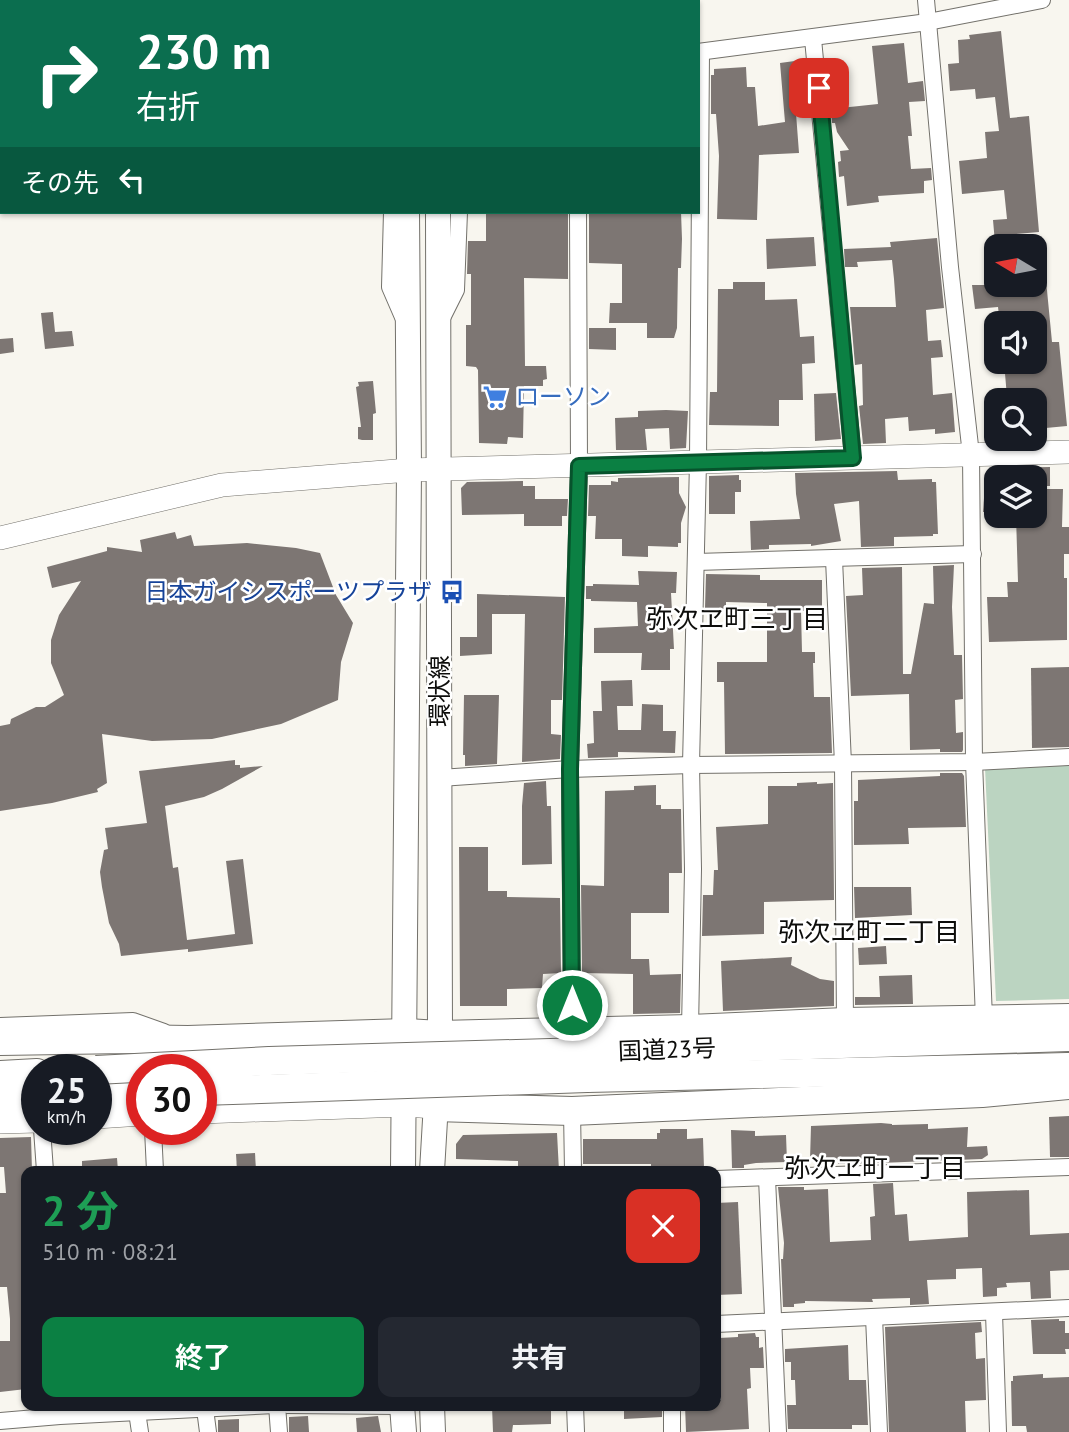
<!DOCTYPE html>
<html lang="ja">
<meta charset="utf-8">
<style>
:root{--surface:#171b24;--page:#242831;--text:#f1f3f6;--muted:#9ea1a6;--accent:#0b8043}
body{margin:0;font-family:"PT Sans","Noto Sans JP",sans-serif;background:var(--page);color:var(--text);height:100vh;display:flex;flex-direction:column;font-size:26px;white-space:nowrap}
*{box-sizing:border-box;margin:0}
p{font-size:23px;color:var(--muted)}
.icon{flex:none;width:38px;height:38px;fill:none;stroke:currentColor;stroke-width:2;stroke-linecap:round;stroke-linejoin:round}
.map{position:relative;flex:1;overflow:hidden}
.details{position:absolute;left:21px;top:1166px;width:700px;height:245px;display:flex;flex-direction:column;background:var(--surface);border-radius:14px;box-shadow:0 2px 5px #0004}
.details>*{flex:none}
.banner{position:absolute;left:0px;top:0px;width:700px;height:214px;box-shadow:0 2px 5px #0004;background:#0b6e4f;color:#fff;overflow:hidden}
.needle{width:46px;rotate:280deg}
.controls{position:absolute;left:984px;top:234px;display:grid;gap:14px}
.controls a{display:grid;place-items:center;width:63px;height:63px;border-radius:14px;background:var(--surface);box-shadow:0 2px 5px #0004;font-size:35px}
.speed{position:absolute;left:21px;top:1054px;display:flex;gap:14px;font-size:35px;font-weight:700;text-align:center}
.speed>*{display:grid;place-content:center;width:91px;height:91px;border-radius:50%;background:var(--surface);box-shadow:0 2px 5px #0004;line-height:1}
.speed small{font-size:18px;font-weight:400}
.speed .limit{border:10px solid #d22;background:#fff;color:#111}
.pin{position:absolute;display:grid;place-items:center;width:60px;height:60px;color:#fff;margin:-30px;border-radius:14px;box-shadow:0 4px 10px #0006}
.me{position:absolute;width:77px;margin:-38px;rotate:0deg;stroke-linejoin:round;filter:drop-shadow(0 0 5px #0008)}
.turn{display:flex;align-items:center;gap:24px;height:147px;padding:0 21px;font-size:32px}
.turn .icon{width:91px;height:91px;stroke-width:2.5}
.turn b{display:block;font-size:49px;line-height:60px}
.then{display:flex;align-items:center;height:66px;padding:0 21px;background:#0003;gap:14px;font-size:26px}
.round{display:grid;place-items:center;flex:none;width:74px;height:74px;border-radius:14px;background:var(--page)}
.headline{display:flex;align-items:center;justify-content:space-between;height:119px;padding:0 21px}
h1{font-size:42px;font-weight:700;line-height:52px;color:#1e9e55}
.button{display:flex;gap:14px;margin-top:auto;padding:14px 21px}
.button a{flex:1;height:80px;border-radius:14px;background:var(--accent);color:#fff;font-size:28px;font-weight:700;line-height:80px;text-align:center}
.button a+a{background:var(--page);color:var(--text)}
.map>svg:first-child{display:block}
</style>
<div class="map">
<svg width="1069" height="1432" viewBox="0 0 1069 1432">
<rect width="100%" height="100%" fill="#f8f6ef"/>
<!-- green -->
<path fill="#bbd4c1" d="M1069,764v235l-73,2 -11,-233z"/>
<!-- building -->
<g fill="#7d7673">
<path d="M1001,31l9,87 19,-2 10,116 -33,3 1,7 -12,1 -2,-23 14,-1 -3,-29 -42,4 -3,-33 28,-3 -2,-26 14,-1 -4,-34 -19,2 -1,-10 -25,2 -2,-27 11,-1 -1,-23 12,-1 -1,-4z"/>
<path d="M904,43l4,40 15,-2 2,20 -16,1 3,34h-4l3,33 20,-1 1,12 -8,1v12l-46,3 1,6 -32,4 -3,-30 -5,1 -1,-15 3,-1 -1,-10 9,-1 -12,-18 -2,-9h-3l-1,-14 47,-5 -6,-58z"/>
<path d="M802,60l3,39 -10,1 4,53 -40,2 -2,65 -40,-1 2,-63 -3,-42h-5v-39h3v-6l32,-2 1,20h8l3,39 27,-4 -5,-59z"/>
<path d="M486,212h82v67l-44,-1 1,88h21l1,13 -4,1v6h-19l-1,52 -15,-1 -1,7 -28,-1 -1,-73 -2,-3 -10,-1v-41h5v-51h-4l1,-33h18z"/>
<path d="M589,212h92l1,27 -1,29h-3l-1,60 -3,10h-27v-15h-38l1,-20h12v-39l-33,-1z"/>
<path d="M814,237l2,29 -49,3 -1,-30z"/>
<path d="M937,238l7,70 -18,2 2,31 13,-1 2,17 -12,1 2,37 19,-2 3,39 -20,2v-5l-26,2 -1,-14 -23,2 1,24 -23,1 -4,-38 4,-1 -1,-41 -7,1 -5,-58h46l-2,-28 -2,-19 -35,2 1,5h-13l-1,-18 47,-2 -1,-5z"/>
<path d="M1034,249h9l9,93h7l8,84 -32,3 -1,-28h-20v-5l-7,1 -3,-35h30v-38h-34l-2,-17 -23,2 -3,-24h62z"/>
<path d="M733,282h32v18l32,-1 3,38 14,-1 1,27 -13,1 1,36h-24v26l-70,-1 1,-33h7l1,-103h15z"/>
<path d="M53,312l2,20 17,-1 2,15 -29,3 -4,-36z"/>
<path d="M589,328h27v22l-27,-1z"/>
<path d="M13,338l1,14 -14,2v-15z"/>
<path d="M373,381l3,32 -3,1v26h-11l-4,-1v-12h3l-5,-40 3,-1 -1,-4z"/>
<path d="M836,393l5,46 -26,2 -1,-47z"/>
<path d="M666,410l22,1 -2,37 -16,1 -1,-21 -24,1 2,21h-31l-1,-32 23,-1v-6z"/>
<path d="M1050,467v19h-14v-8h-26v-10z"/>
<path d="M897,471l1,9 34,-1v3h4l2,52h-5v2l-39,1v9l-33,1 -2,-46 -25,3 7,37 -30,5v-2l-42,1v4l-18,1 -1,-29 50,-2 -4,-25 -1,-21z"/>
<path d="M739,475v5h2v12h-6v22h-26v-38z"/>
<path d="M679,477v16l7,14 -5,16v20h-3v4l-30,-1v11l-26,-1v-17h-27l1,-23h-8l1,-31h22v-4l7,1v-4z"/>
<path d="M523,481v5h12v13h33l-1,17h-5v10h-38v-12l-62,1 -1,-27 6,-6z"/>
<path d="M1040,489h23l-1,38h7v27h-5v24h3v62l-78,2 -2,-45h21l-1,-15h11l-2,-66h24z"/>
<path d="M984,498h12v14h-13z"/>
<path d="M175,532l2,7 14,-4 3,11 53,-3 49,5 24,5 16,42 17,28 -12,39 -3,38 -57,24 -69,15 -60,2 -50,-7 5,49 -10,6 1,3 -46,11 -52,8v-85l10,-2 1,-5 25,-12h9l19,-12 -13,-32v-23l8,-25 22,-34 -29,7 -5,-21 60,-16v-4l35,5 -2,-12z"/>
<path d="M954,565l-2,42 2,48h8l1,44 -8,1 1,33 7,-1v18l-1,2h-22v-3l-30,1 -1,-56 -58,2 -5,-100 17,-1 -1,-27 40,-1 1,107h8l13,-71 10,1 -1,-38z"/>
<path d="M638,571l39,1 -1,21h-5l3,56h-4v21h-29l1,-17h-48v-25l44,-2 -1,-24 -46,-1v-2h-5v-13h7v-2l46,1z"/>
<path d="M706,574l54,1v5h62v31h-21l1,41h13v11h-2l1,34h16l2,56 -107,1 -1,-72h-7v-20h50v-59l-41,-1v7l-21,-1z"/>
<path d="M477,594l88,3 -3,103h-11v34l10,1 -1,24 -38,3 3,-148h-33v40l-32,2v-19h17z"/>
<path d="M1069,667v80l-37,1 -1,-80z"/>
<path d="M632,680l1,26h-16l1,24h23l1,-26 21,1v26h13l-1,22 -57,-1v5l-30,1 -1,-14 7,-1 -1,-32h9l-1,-30z"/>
<path d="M464,695h35l-2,69 -32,2v-11h-2z"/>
<path d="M235,760v5h5v3l23,-2 -41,23 -18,8 -39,9 8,62 5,-1 10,81 -1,-8 48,-6 -9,-73 17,-2 10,85 -65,8v-3l-67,7 -2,-12 -10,-21 -7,-36 -2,-15 4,-22 4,-1 -3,-21 42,-5 -8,-52z"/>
<path d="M940,773h22l2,3 2,51 -58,1 1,16 -55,1v-44h4v-21l82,-4z"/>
<path d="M546,781l1,25h4l1,58 -30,1v-59l2,-23z"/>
<path d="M817,782v2l16,-1 1,117 -70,2v32l-62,2 1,-41h10l1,-25h4l-2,-43 52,-3v-38h29v-3z"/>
<path d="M656,785v20h5v4h20l1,64h-13v40h-38v46h18l1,16 31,-1 -1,39 -47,1v-40l-51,-1 -1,-88 23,1 1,-95 29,-1v-4z"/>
<path d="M459,847h29v44h19v6l53,1 1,75 -18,1 -1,14 -35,1v17h-47z"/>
<path d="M854,887h57l1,28 -57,3z"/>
<path d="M886,946l1,18 -28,1 -1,-17z"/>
<path d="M792,957l-1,8 29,14 14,2v25l-111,5 -2,-50z"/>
<path d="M912,975l1,29 -58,1v-8h25l-1,-21z"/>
<path d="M1069,1116v41h-19l-1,-40z"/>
<path d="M881,1123l11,1v1l36,-1v5l40,-2 -1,20 20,-1 1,9 -6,4 -129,5h-15v-4h-28l1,-34z"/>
<path d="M660,1129h27v10l16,-1 1,30 -53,-1v-3h-68v-25h74v-6h3z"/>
<path d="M731,1130l24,1v5l31,-1 1,27 -31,1 -12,2v3h-12z"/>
<path d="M557,1133l2,38h-41v-10l-62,-2v-15l7,-9z"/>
<path d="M31,1137l1,34h-6v218l-26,3v-51h10v-22l-3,-32h-7v-94h6l-2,-26h-4v-29z"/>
<path d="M255,1153l1,18h-19l-1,-17z"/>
<path d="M117,1158l1,13h-36v-10z"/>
<path d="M893,1183l2,32 12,-1 2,27 59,-4 -1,-45 62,-2 1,45 39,-2v37l-19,1 1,27 -20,1 -1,-17 -24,1 1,4 -10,1v8l-14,1 -1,-29 -26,1v10l-29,1 2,24 -19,1v-7l-38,1 1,3 -68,-1v2l-11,1v3h-11l-2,-48h2l1,-16 -6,-56h26v3l24,-1 2,53 41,-2 -1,-23 5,-1 -2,-32z"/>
<path d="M738,1202l4,92 -26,1v-92z"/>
<path d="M1059,1319v2h6v12h4v16h-4l1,5h-33l-2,-34z"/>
<path d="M981,1322l1,10 -7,1 1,26 9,-1 1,42 -21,1 1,31h-77l-4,-105z"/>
<path d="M755,1333l1,4h3v11l4,-1 1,21h-14l1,20 -4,1 2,40 -63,3 -1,-27h31v-5h5l-2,-62 19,-1v-3z"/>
<path d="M848,1345l1,35h17l2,45h-16v4h-64l-1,-24h9l-1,-25h-4v-18h-6v-13z"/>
<path d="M1043,1374v4l26,-1v55h-42l-1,-6h-14l-1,-45h2v-5z"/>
<path d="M518,1405v3l33,-1v17l-32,1h-6l-1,7h-19l-1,-26z"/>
<path d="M624,1405h38v12l-38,2z"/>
<path d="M308,1416l1,16h-20v-15z"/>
<path d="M378,1416l3,16h-24l-1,-14z"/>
<path d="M239,1419v13h-21v-12z"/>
</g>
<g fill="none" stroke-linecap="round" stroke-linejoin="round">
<!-- street casing -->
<g stroke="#73716b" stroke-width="18">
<g id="street">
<path d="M926,0l24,267 21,188 3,307 10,257"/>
<path d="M467,2v-2"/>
<path d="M813,39l40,419"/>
<path d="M698,52l230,-30 114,-22"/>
<path d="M0,90h2"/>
<path d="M392,212l-2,75 13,30"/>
<path d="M442,318l14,-28 3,-78"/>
<path d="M834,559l9,205 2,258"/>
<path d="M696,562l277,-8"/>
<path d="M440,778l130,-9 121,-4 283,-3 95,-5"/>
<path d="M0,1026l133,-5 31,11"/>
<path d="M690,1029l3,-160 -2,-104 7,-303 3,-410"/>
<path d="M572,1031l-2,-262 9,-303 -1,-254"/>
<path d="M572,1111l1,60"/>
<path d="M42,1129l3,42"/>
<path d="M153,1129l2,42"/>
<path d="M767,1178l11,254"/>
<path d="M716,1179l353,-12"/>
<path d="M994,1313l4,119"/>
<path d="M874,1317l5,115"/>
<path d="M716,1324l353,-16"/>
<path d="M277,1405l2,27"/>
<path d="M287,1405l115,1"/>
<path d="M575,1405l1,27"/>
<path d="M672,1405v27"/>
<path d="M205,1409l3,23"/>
<path d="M137,1412l3,20"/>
<path d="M0,1421l60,-5 215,-11"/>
</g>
</g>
<!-- secondary casing -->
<g stroke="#73716b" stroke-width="24">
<g id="secondary">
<path d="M0,538l222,-53 187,-15 660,-18"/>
<path d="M201,1112l204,-7 30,2"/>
<path d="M96,1117l46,-3"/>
<path d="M0,1122l37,-1"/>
</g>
</g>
<!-- primary casing -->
<g stroke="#73716b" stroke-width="26">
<g id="primary">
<path d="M406,0v2"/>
<path d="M438,2v-2"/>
<path d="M403,1171l6,-701 -2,-258"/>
<path d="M432,1171l8,-136 -2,-823"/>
<path d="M402,1405l2,27"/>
<path d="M432,1405l1,27"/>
</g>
</g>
<!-- highway casing -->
<g stroke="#73716b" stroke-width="30">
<g id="highway">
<path d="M0,1041l126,-2 62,1 218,-7 34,2 250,-6 155,-7 224,-4"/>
<path d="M584,1052l485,-15"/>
<path d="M0,1075l37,-2"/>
<path d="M587,1078l480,-11"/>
<path d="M96,1095l46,-2"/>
<path d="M0,1098l37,-1"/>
<path d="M435,1107l137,4 410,-18 87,-8"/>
</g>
</g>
<!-- street -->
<use href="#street" stroke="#fff" stroke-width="16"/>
<!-- secondary -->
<use href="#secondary" stroke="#fff" stroke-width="23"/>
<!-- primary -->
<use href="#primary" stroke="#fff" stroke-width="24"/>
<!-- highway -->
<use href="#highway" stroke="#fff" stroke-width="28"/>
<!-- highway-bridge casing -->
<g stroke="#73716b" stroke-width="30" stroke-linecap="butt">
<g id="highway-bridge">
<path d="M96,1070l173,-9 315,-9"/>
<path d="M201,1091l386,-13"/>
</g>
</g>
<!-- highway-bridge -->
<use href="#highway-bridge" stroke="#fff" stroke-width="28"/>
</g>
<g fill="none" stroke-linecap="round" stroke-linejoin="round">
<!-- route casing -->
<g stroke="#07532c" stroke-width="18">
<path id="route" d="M572,1005l-2,-236 9,-303 274,-8 -34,-370"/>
</g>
<!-- route -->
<use href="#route" stroke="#0b8043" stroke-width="12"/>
</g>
<!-- icons -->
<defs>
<g id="supermarket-bare" transform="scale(1.89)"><path d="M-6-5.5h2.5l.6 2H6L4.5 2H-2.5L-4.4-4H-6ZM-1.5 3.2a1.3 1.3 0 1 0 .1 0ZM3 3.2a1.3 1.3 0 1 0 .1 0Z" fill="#3f7fe0" stroke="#fff" stroke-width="2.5" paint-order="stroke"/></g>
<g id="bus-bare" transform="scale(1.89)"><path d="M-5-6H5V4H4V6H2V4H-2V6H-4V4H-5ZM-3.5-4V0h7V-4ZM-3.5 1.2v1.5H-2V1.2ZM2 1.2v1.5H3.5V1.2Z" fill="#1a4fb4" stroke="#fff" stroke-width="2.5" paint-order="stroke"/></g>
</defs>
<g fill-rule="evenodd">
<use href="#supermarket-bare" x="495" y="397"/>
<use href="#bus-bare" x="452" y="592"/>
</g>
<g text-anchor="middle" stroke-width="5" stroke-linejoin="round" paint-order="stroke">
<!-- shop labels -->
<g font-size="24" fill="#366cbe" stroke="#fff" text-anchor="start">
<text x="515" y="405">ローソン</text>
</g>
<!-- transit labels -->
<g font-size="24" fill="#164399" stroke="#fff" text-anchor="end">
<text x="432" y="600">日本ガイシスポーツプラザ</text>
</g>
<!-- street labels -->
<g font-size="24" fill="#0d0d0b" stroke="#fff">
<text transform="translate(440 691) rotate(-90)" y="8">環状線</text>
<text transform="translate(667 1050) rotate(-2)" y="8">国道23号</text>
</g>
<!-- neighbourhood labels -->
<g font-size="26" fill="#0d0d0b" stroke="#fff">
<text x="737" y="628">弥次ヱ町三丁目</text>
<text x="869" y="941">弥次ヱ町二丁目</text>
<text x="875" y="1177">弥次ヱ町一丁目</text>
</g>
</g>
</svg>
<div class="controls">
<a><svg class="needle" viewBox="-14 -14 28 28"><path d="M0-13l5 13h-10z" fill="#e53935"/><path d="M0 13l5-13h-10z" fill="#9ea1a6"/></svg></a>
<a><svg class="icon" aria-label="sound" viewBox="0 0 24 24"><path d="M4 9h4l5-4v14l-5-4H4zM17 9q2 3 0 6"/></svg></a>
<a><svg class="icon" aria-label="search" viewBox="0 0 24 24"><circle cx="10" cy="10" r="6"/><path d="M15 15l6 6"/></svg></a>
<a><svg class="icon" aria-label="layers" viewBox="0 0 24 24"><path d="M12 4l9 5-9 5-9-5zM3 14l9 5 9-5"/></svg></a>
</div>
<div class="speed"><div>25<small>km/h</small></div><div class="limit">30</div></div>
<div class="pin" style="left:819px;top:88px;background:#d93025"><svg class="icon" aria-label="arrive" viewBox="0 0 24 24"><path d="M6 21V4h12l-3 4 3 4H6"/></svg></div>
<svg class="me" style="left:572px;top:1005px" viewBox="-20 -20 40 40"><circle r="17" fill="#0b8043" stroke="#fff" stroke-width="3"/><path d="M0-11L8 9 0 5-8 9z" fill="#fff"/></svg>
<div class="banner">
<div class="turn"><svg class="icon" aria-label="right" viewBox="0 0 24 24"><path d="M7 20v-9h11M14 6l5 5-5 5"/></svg><div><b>230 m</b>右折</div></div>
<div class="then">その先<svg class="icon" aria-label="left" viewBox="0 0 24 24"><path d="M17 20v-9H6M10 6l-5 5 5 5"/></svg></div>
</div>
<section class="details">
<div class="headline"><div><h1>2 分</h1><p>510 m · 08:21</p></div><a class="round" style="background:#d93025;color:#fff"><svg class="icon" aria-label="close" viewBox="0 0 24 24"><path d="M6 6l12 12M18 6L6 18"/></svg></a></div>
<div class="button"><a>終了</a><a>共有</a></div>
</section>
</div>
